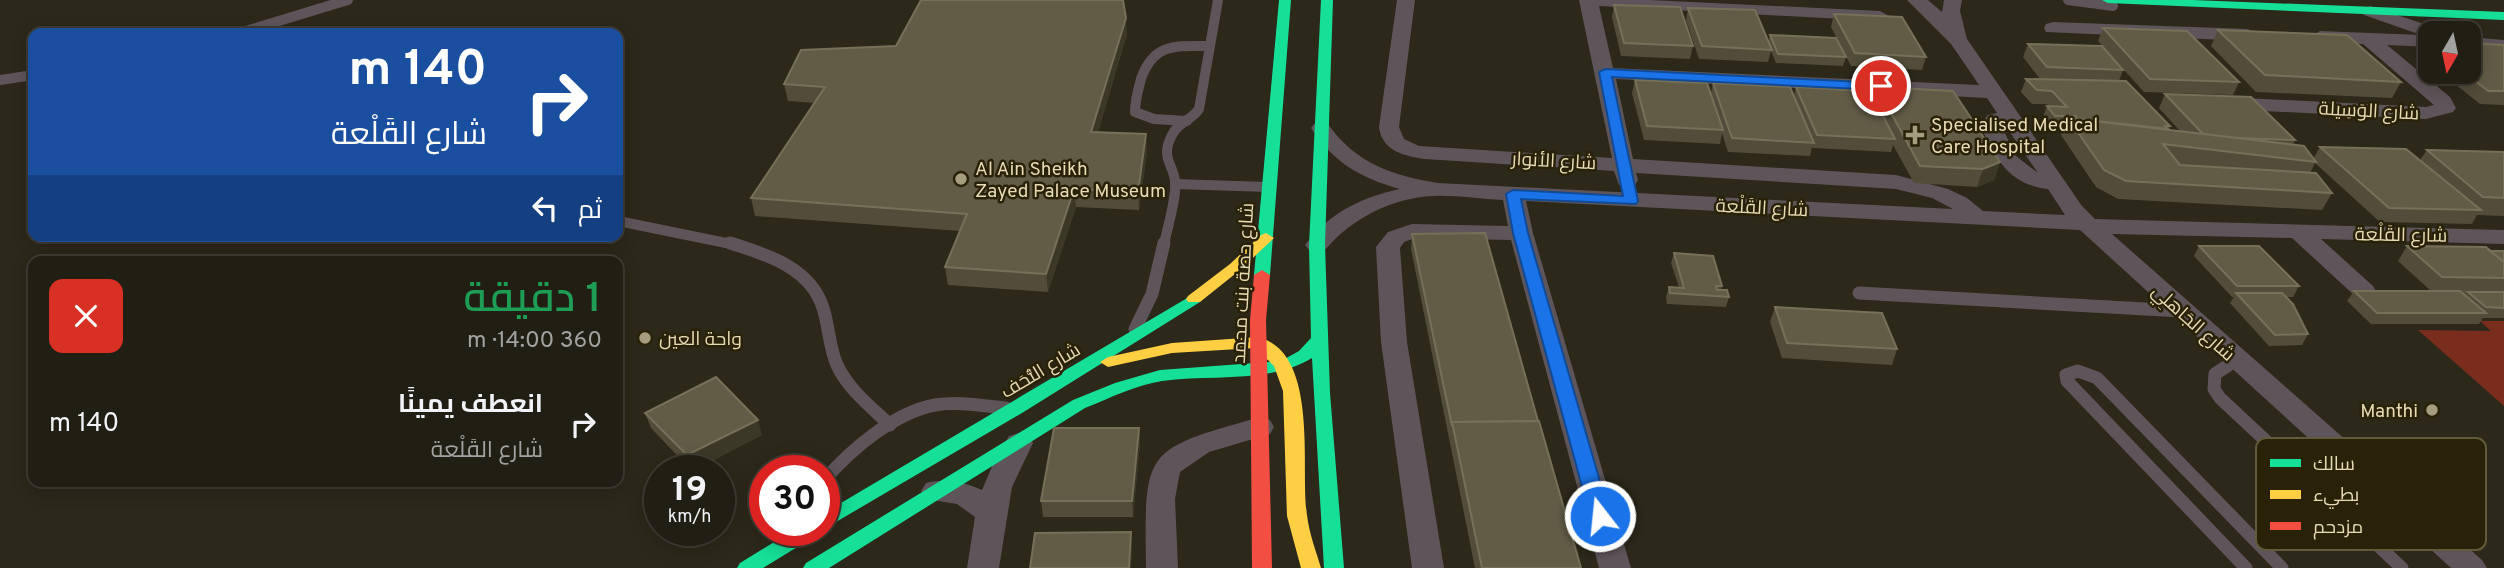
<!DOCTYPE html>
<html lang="ar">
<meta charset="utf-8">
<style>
:root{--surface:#211e14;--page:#29271d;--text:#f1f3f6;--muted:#a2a2a0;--line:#3e3c34}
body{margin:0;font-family:Overpass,Cairo,sans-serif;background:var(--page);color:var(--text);direction:rtl;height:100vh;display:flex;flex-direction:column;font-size:26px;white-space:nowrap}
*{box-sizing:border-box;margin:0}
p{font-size:23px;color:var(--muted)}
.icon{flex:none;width:38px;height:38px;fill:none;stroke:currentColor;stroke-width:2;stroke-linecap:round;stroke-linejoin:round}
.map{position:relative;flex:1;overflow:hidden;direction:ltr}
.side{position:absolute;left:28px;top:256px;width:595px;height:231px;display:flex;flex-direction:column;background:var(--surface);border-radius:14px;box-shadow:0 4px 18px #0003,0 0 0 2px var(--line);direction:rtl}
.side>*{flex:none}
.guide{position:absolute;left:28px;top:28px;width:595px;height:214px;border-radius:14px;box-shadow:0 4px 18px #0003,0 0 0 2px var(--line);direction:rtl;background:#1a4fa0;color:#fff;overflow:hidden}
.needle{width:46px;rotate:189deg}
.tools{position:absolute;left:2418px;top:21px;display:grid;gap:14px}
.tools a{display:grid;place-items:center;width:63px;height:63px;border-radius:14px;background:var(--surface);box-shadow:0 4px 18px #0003,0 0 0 2px var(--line);font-size:35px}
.speed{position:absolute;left:644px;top:455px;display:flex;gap:14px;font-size:35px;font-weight:700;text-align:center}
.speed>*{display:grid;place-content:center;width:91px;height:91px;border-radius:50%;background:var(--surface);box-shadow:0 4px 18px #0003,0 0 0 2px var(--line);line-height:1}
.speed small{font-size:18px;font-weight:400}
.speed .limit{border:10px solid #d22;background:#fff;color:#111}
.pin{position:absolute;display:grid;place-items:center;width:60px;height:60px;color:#fff;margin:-30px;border:4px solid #fff;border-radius:50%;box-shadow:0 2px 7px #0007}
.me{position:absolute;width:77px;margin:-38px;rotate:344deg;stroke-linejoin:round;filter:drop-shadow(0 0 5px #0008)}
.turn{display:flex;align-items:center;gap:24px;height:147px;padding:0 21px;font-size:32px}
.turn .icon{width:91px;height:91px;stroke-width:2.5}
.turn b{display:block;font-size:49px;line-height:60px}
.then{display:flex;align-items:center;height:66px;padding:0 21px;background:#0003;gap:14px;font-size:26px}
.round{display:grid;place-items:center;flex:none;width:74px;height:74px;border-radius:14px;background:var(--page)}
.summary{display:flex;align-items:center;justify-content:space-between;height:119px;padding:0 21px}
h1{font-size:42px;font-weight:600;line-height:52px;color:#1e9e55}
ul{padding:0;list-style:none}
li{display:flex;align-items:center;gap:21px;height:98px;padding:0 21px}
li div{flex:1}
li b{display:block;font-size:26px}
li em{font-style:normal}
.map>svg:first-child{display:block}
</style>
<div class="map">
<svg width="2504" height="568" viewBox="0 0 2504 568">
<rect width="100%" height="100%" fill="#2c281a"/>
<!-- green -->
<path fill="#7b2d1d" d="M2480,321h24v85l-86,-76 73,1z"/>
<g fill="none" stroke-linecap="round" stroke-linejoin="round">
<!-- lane-far1 -->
<g stroke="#5d5559" stroke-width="10">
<path d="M2068,0l45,6"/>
<path d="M239,33l109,-33"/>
<path d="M0,80l33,-5"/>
<path d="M1187,121l-33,-2 -19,-7c0,-12 3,-22 6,-33 13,-37 36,-33 69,-33"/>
<path d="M1175,184l93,3"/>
<path d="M618,221l118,24"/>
<path d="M1164,245c3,-17 13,-47 11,-64 -2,-18 -15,-23 -3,-46 6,-13 20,-15 27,-26l19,-109"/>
</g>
<!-- lane -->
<g stroke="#5d5559" stroke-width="13">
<path d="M730,243c36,11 81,25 93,65 6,18 6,39 14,57 11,24 34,42 53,60"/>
<path d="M1859,293l323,18"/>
<path d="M1135,329l17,-35 12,-51"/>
<path d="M2236,360l-21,14 -1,15 6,9 182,170"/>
<path d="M824,480c28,-31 69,-67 111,-75 23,-4 48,1 71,3"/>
<path d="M2246,568l-179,-187 -1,-6 12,-4 19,7 185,190"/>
</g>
<!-- street -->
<g fill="#5d5559" fill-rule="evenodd">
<path d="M1397,0h18l-16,127 5,12 15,7 193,12 -33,-158h71l230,11 9,5 -9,5 -281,-15 14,62 366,17 -28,-41 -44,-44h21l14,12 2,-12h18l-2,11 7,28 115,167 13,13 409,11v14l-183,-5 52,47 3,5 -3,5 -9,2 -9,-2 -63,-58 -180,-4 370,326 5,8h-36l-371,-338 -554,-29 7,32 98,335h-32l-88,-328 -96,-2 -11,4 -4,6 7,94 37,226h-32l-31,-226 -5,-95 12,-15 24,-8 96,2 -5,-26c-23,-1 -48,-5 -70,-4 -41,2 -81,22 -108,54h-16l-4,-5 4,-5c24,-29 54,-43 91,-51 -40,-11 -67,-27 -89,-61l3,-4h14c27,39 65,52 110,59l515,26 -21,-11 -36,-9 -260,-16 2,7 -3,5h-16l-5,-14 -189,-12c-21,-3 -43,-8 -46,-32zM1616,79l371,19 10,15 -9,2 -8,10c15,33 29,60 68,64l17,26 -82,-4 -16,-13 -19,-9 -52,-14 -263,-16zM2001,125h4l33,48 -22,-17z"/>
<path d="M2370,6l69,23 2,4h-10v14l-44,-2 63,52 6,11 -3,4 -27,7 -201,-10 -7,-2 -3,-4 3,-4 7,-2 201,10 8,-2 -71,-61 -43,-1 -9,-6 9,-6 101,4 -57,-20 -3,-4z"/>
<path d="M2053,22l195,7 9,6 -9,6 -202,-9 -2,-4 2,-4z"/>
<path d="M2469,37l35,3v12l-35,-3z"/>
<path d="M1260,417l10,3 4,7 -4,7 -61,18 -29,20 -5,27 3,69h-32c-2,-121 -1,-118 114,-151z"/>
<path d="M1019,433l10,3 4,7 -21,44 -13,81h-32l8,-51 -18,-13 -31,-5 -5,-8 5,-8c19,-5 38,-1 56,7l14,-33 13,-21z"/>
</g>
<!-- fast -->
<g fill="#16e098" fill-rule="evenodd">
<path d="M1279,0h12l-21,275 -8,5 -8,-5z"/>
<path d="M1321,0h12l-8,245 5,148 14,175h-20l-12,-210c-43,26 -101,16 -150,23 -26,4 -52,17 -77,27l-256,160h-26l3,-5 267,-163 42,-17 45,-13 121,-9 18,-10 12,-13 -2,-93z"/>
<path d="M2102,0h91l311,12v8l-396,-17z"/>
<path d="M1194,294l8,5 -2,3 -178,111 -198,116v-16z"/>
<path d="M794,530h26l-3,5 -54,33h-26l3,-5z"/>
</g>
<!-- slow -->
<g fill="#ffcf43" fill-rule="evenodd">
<path d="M1266,233l8,5 -34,32 -40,32h-12l-2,-3 2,-3 42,-32 31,-29z"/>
<path d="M1258,337c62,16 42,131 49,178 2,18 9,36 14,53h-20l-14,-52 -4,-125 -9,-25 -19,-18 -83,5 -64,14 -8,-5 8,-5 64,-14z"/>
</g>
<!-- jam -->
<path fill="#f24e42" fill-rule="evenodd" d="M1262,270l8,5 -4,45 6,248h-20l-2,-248 4,-45z"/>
</g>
<!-- wall -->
<g fill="#524d3a">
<path d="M1614,5l79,41 -3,13 -69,-3 -9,-39z"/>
<path d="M1688,8l80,34 2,-7 76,22 -3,9 -67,-3 -5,-12 -3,11 -69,-3 -13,-39z"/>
<path d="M1834,14l92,43 -4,13 -71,-4 -20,-39z"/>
<path d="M2103,28l136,54 -6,13 -89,-3 -46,-51z"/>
<path d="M2218,30l183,52 -9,16 -136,-6 -45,-46z"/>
<path d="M1127,34l-29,98 49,19 -8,59 -63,-3 -28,85 -100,-7 -3,-18 15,-36 -205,-15 -4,-18 64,-95 -27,-2 -4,-17z"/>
<path d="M2426,42h5v22l-13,-9z"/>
<path d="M2028,44l95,26 -4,11 51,45 -1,4 12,2 -22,-24 6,-14 130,46 -2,5 20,14 7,-12 100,13 7,-10 77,2v64l-27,-1 -5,9 -92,-2 -65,-59 -5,10 22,20 -10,17 -204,-11 -22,-12 -35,-52 2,-6h-14l-7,-9 5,-14 2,1 -2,-3h-15l-11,-12 5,-13h14l-17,-22z"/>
<path d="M2504,45v60l-24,-1 -40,-32h29z"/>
<path d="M1635,80l76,13 2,-10 81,13 2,-9 78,10 3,-10 123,75 -6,18 -17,7 -63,-4 -21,-38 -2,7 -78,-4 -1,-1 -2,9 -82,-4 -6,-19 -2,11 -76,-4 -12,-47z"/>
<path d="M1412,234l126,187 43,147h-106l-64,-319z"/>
<path d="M2199,246l100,40 -6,11h-8l23,37 -6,11 -33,1 -39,-43 4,-6h-2l-38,-41z"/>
<path d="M2407,246l97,5v67h-21l-4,6h-108l-24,-23 7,-10h77l-33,-30z"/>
<path d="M1674,253l48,33 -1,4 8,7 -3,10 -59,-3 -1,-7 3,-10h10l-8,-24z"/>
<path d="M1775,307l122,42 -5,16 -110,-7 -12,-36z"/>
<path d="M645,413l117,22 -70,36 -41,-43z"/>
<path d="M1139,428l1,15 -7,74h-90l-2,-16z"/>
</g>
<!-- shaded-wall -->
<g fill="#3c3828">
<path d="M1126,18l1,16 -34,115 -2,-17z"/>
<path d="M1146,134l1,17 -8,59 -1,-18z"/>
<path d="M2000,162l-6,18 -17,7 6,-18z"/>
<path d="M1074,189l2,18 -28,85 -2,-18z"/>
<path d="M758,420l4,15 -70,36 -5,-16z"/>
<path d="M1139,428l1,15 -7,74 -1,-16z"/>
<path d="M1131,532l1,16 -1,20h-2z"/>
</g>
<!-- building -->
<g fill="#625c47" stroke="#777058" stroke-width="2">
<path d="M921,0h202l3,18 -35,114 55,2 -8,58 -64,-3 -28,85 -101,-7 22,-53 -216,-16 74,-111 -41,-3 17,-34 95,-4z"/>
<path d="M1614,5l66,2 13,39 -69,-3z"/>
<path d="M1688,8l67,2 17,40 -70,-4z"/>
<path d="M1834,14l68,3 24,40 -71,-4z"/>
<path d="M2103,28l84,3 52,51 -89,-3z"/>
<path d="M2218,30l129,5 54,47 -136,-7z"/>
<path d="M1770,35l66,3 10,19 -68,-3z"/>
<path d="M2469,43l35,2v46h-16l-24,-19h5z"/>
<path d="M2028,44l74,2 21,24 -76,-3z"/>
<path d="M2026,79l100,2 44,45h-5l3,3 -90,-10 -3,-3h-20l-8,-10 20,1 -15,-16 -15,-1z"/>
<path d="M1635,80l72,3 16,47 -76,-4z"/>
<path d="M1713,83l77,4 24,56 -82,-5z"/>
<path d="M1796,87l74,4 25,48 -78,-4z"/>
<path d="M1877,87l76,4 47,71 -17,7 -63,-3z"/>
<path d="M2165,94l86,3 44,43 -61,-2 -31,-4z"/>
<path d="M2068,118l236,28 12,16 -153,-18 17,21 136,8 16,20 -206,-12 -22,-11z"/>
<path d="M2320,147l86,2 75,61 -92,-2z"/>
<path d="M2427,150l77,2v46l-21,-1z"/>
<path d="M1485,233l53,188 -86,1v4l-40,-192z"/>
<path d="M2199,246h60l40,40h-62z"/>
<path d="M2407,246l79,1 18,15v16l-62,-1z"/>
<path d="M2490,251h14v11z"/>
<path d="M1674,253l39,3 9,30h-6l1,4h10l2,7 -59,-4 -1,-6 15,1z"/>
<path d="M2354,291h106l26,22h-109z"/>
<path d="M2468,292h36v16l-18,-1z"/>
<path d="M2236,293h46l11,11 15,30 -33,1z"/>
<path d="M1775,307l107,6 15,36 -110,-6z"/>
<path d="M716,377l42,43 -71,35 -42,-42z"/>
<path d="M1539,421l42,147h-99l-30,-146z"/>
<path d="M1054,428h85l-7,73h-91z"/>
<path d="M1131,532l-2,36h-99l5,-35z"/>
</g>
<!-- route -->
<path fill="#1a73e8" stroke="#114b97" stroke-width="2" d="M1605,69l276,14 7,3 -7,4 -269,-13 26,124 -2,3 -115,-5 7,34 82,283 -3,6 -7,2 -7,-2 -3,-6 -77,-283 -7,-39 7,-4 110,6 -24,-124z"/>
<!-- markers -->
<g fill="#a69c7e" stroke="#2a2208" stroke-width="2.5">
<path d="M1911.5 124.5h7v7h7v7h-7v7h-7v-7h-7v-7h7z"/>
<circle cx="961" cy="179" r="7"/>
<circle cx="645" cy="338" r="7"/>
<circle cx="2432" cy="410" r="7"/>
</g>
<g text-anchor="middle" stroke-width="5" stroke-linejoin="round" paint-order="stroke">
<!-- street labels -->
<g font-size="19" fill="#e7dbb4" stroke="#2a2208">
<text transform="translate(2369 110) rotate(3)" y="7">شارع الوَسِيلة</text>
<text transform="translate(1554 160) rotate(3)" y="7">شارع الأنوار</text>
<text transform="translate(1762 207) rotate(3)" y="7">شارع القَلْعة</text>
<text transform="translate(2401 234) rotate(1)" y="7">شارع القَلْعة</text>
<text transform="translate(1242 283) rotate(-87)" y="7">شارع حصة بنت محمد</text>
<text transform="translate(2194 322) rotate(42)" y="7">شارع الجَاهلِي</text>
<text transform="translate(1040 370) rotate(-31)" y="7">شارع التُّحَف</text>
</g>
<!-- poi labels -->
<g font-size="19" fill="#e7dbb4" stroke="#2a2208" text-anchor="start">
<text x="1931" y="131">Specialised Medical<tspan x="1931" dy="22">Care Hospital</tspan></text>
<text x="975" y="175">Al Ain Sheikh<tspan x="975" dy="22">Zayed Palace Museum</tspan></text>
<text x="659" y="345">واحة العين</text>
<text x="2418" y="417" text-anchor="end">Manthi</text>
</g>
</g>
<!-- legend -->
<rect x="2256" y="438" width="230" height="112" rx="10" fill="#2a2208" stroke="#635a3c" stroke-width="2"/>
<rect x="2270" y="459" width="31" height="8" fill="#16e098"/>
<rect x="2270" y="490" width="31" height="9" fill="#ffcf43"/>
<rect x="2270" y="522" width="31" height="8" fill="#f24e42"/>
<g font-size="19" fill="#e7dbb4">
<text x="2313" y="470">سالك</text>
<text x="2313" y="501">بطيء</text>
<text x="2313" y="533">مزدحم</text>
</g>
</svg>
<div class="tools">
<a><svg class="needle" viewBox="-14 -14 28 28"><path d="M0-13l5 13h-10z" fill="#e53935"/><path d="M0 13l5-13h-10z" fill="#a2a2a0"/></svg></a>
</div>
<div class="speed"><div>19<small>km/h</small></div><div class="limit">30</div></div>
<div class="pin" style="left:1881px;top:86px;background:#d93025"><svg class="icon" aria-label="arrive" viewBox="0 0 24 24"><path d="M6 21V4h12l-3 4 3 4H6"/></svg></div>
<svg class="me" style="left:1600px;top:516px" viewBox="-20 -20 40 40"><circle r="17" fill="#1a73e8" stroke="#fff" stroke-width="3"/><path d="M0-11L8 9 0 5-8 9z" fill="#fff"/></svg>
<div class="guide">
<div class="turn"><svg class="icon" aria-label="right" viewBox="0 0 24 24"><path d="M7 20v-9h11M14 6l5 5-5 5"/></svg><div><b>140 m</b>شارع القَلْعة</div></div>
<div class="then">ثم<svg class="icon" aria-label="left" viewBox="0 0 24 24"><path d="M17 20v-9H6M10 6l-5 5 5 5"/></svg></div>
</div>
<section class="side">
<div class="summary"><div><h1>1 دقيقة</h1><p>360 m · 14:00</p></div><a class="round" style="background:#d93025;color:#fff"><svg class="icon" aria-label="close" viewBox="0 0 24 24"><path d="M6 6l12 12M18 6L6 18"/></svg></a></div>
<ul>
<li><svg class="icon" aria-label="right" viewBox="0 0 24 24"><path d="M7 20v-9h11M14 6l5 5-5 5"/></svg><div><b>انعطف يمينًا</b><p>شارع القَلْعة</p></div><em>140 m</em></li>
</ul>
</section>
</div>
